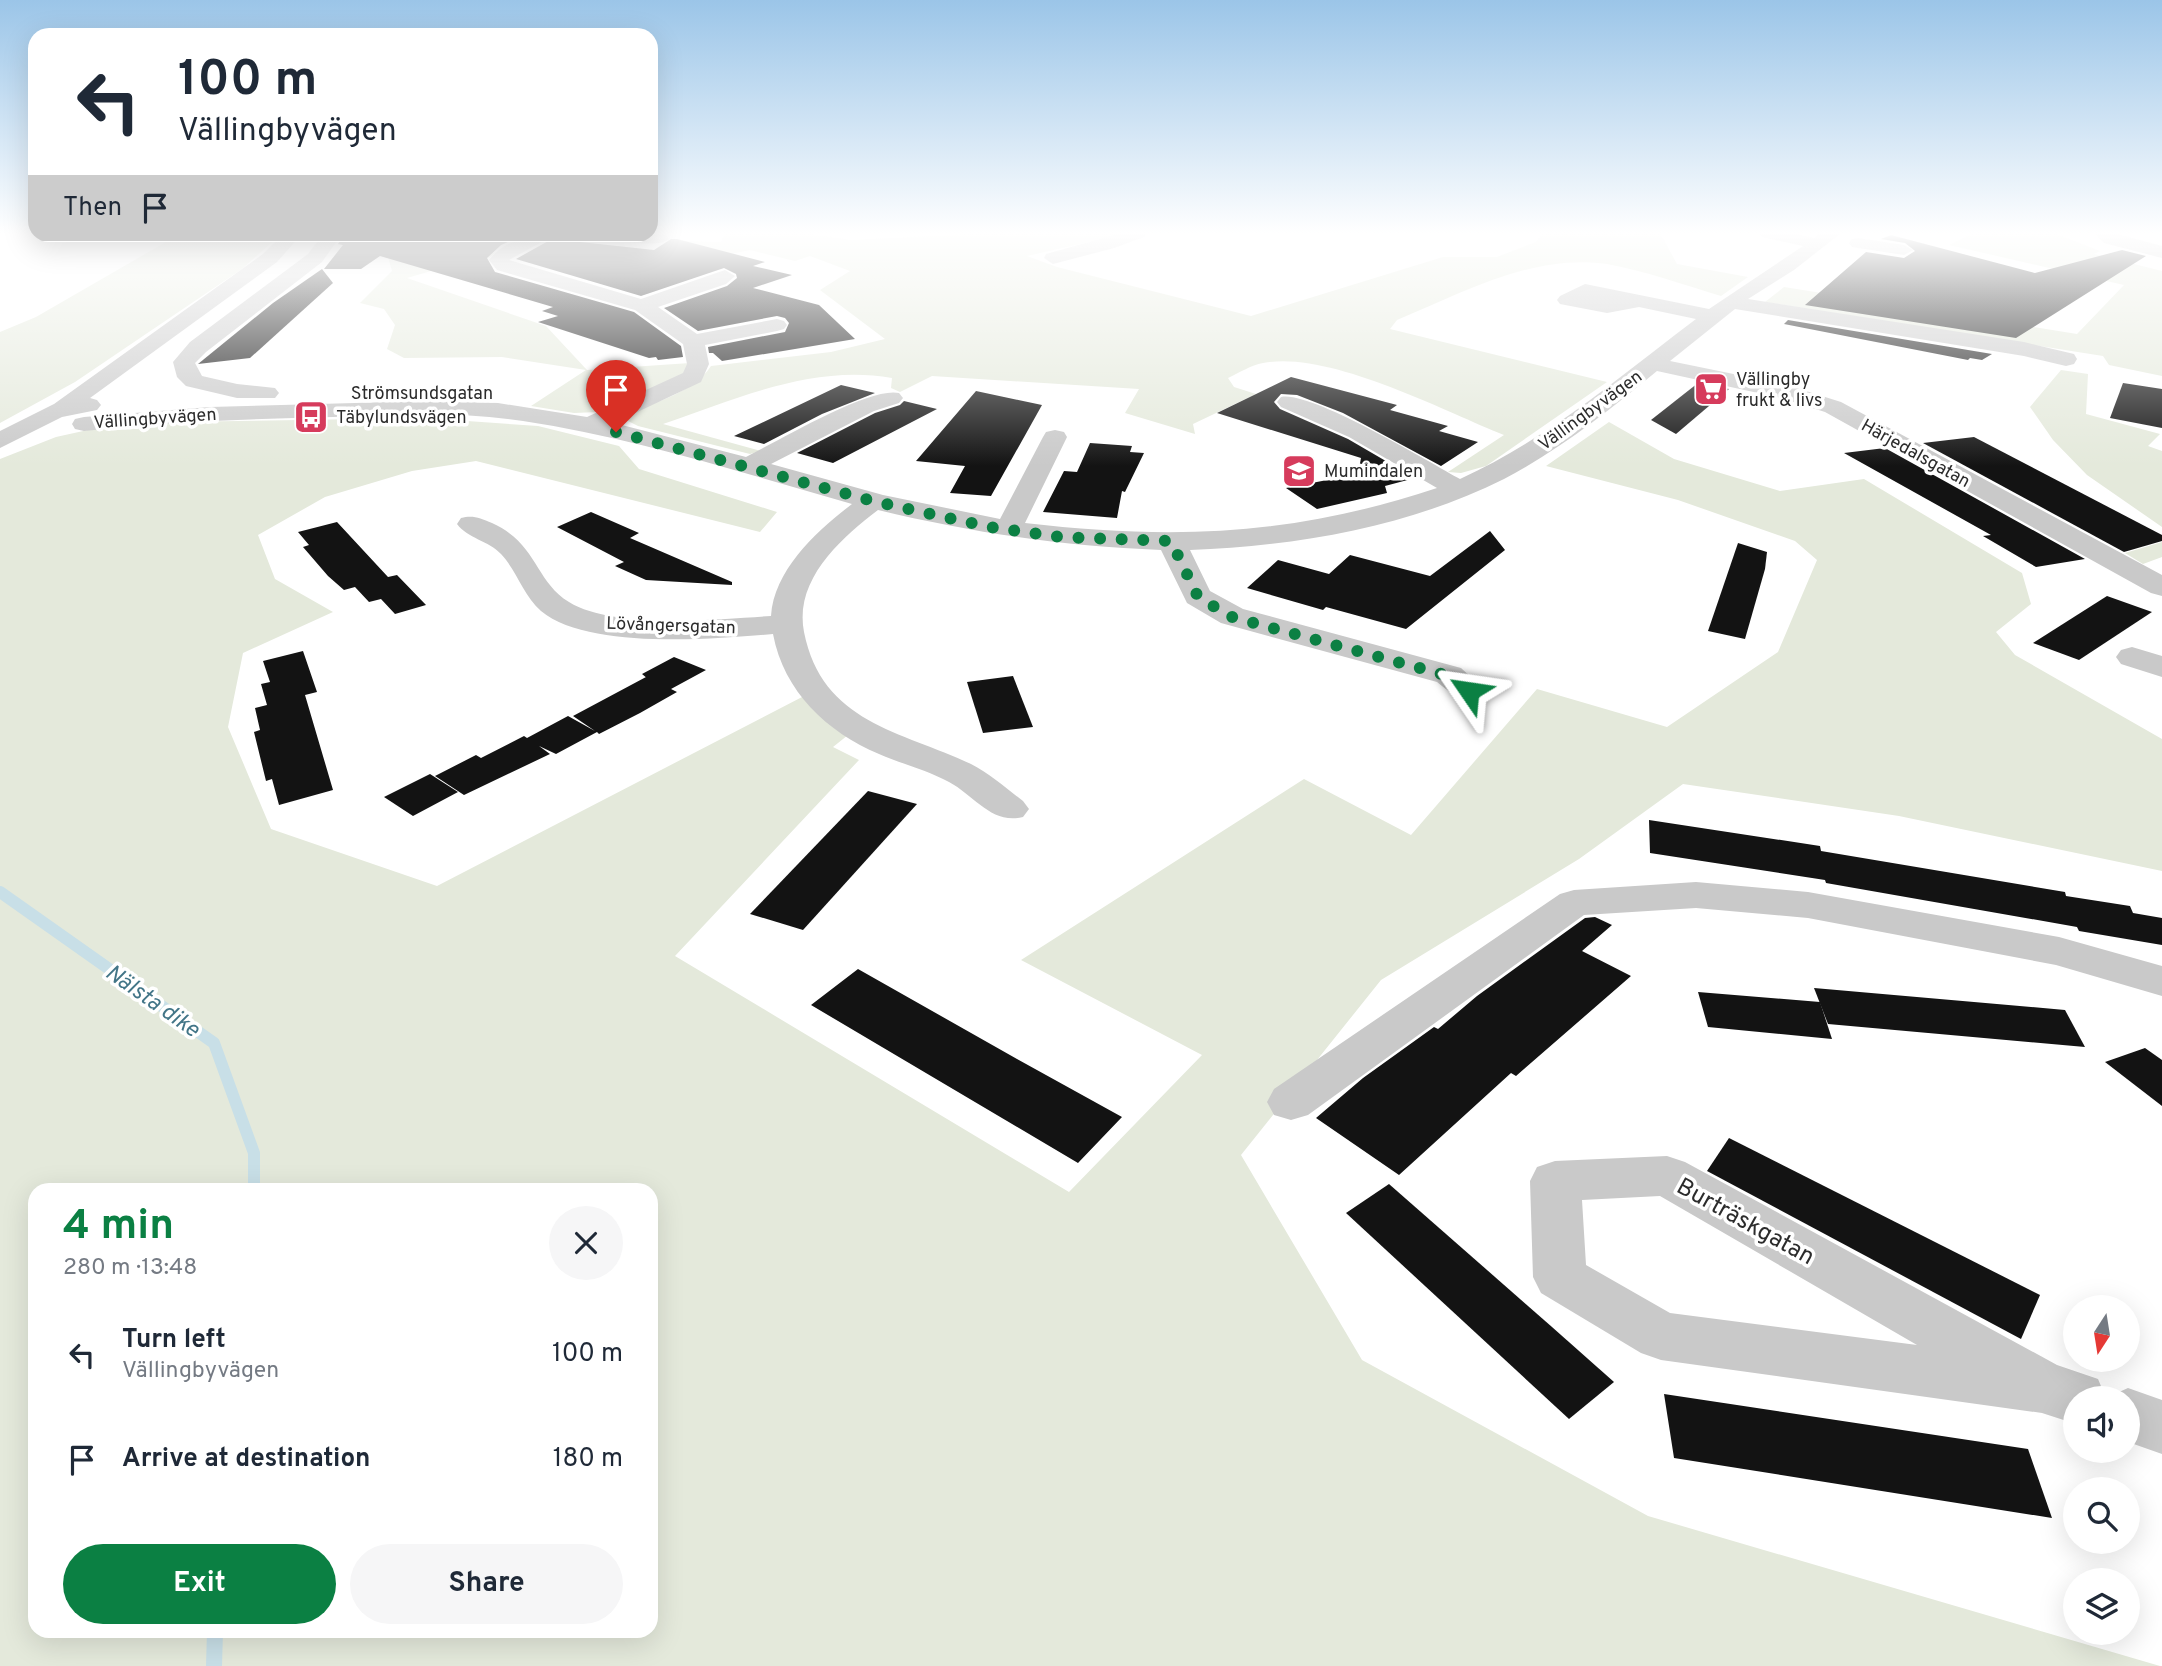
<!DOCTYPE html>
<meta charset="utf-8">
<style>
:root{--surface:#fff;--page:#f6f6f7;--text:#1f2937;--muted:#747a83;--accent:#0b8043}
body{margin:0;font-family:Overpass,sans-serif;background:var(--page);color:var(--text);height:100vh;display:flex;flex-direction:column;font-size:26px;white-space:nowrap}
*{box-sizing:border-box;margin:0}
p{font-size:23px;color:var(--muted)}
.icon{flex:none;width:38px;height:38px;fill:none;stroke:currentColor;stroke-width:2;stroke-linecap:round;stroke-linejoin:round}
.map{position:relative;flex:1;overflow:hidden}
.details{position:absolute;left:28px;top:1183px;width:630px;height:455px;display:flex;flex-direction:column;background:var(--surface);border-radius:21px;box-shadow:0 7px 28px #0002}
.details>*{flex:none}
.top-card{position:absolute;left:28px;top:28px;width:630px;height:214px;border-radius:21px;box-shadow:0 7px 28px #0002;background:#fff;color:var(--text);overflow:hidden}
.needle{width:46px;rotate:192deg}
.fabs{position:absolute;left:2063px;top:1295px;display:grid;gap:14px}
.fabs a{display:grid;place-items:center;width:77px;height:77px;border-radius:50%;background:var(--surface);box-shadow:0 7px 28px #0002;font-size:35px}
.pin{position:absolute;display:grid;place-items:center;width:60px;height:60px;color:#fff;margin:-72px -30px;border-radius:50% 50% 50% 0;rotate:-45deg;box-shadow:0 0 7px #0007}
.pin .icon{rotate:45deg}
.me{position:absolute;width:77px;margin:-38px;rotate:302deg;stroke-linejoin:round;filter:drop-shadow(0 0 5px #0008)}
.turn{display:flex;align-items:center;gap:24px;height:147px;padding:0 35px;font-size:32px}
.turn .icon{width:91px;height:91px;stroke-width:2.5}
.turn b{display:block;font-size:49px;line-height:60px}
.then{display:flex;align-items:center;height:66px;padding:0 35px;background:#0003;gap:14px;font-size:26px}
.round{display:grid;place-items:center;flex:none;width:74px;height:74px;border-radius:37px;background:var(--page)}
.overview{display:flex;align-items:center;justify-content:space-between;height:119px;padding:0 35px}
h1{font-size:42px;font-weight:700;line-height:52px;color:var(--accent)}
.action{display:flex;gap:14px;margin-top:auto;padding:14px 35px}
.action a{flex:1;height:80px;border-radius:42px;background:var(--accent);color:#fff;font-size:28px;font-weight:700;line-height:80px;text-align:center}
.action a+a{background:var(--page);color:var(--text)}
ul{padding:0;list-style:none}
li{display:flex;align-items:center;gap:21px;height:105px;padding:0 35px}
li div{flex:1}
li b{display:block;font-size:26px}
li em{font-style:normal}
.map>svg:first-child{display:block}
</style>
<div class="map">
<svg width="2162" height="1666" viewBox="0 0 2162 1666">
<rect width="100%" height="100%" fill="#fff"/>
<!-- green -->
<g fill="#e4e9db" fill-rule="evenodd">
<path d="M725,233h81l45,7 135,-7h142l-101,23 30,11 194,49 192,-59h54l39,-15 7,-9h117l17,31 71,13 -27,19c-37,-11 -75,-25 -114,-32 -74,-11 -144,29 -210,56l-7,9 217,53 -121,84 -25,7 -13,-1 56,-37c-62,-25 -176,-85 -241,-72 -12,2 -24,10 -35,15l6,9 22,7 -63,30 2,10 -70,-21 14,-24 -207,-13 -32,16 -9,-4 1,-10c-80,-14 -155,21 -229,46l98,27 -11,3 -112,-28 -10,-5 1,-7c28,-13 65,-22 82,-48l120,-14 54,-13 -65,-49 30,-19 -40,-15 -15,5 -45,-11 -19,4 -57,-13 47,1z"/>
<path d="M1973,233h81l46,18 -6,3 68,17v105l-53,-11 -6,-9 -338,-54 19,-15 293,47 47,-49 -175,-40z"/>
<path d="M178,235h102l-38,34 -167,113 -75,41v-91l36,-15z"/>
<path d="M402,235h61l-18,12 50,6 -6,5 -20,2 -62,18 139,48 41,44 103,-7 -5,11 -87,38 -24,1 -43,-7 55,-36 -84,-13 -98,1 -17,-9 8,-24 -11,-16 -24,-6 32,-32 -6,-21z"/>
<path d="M2061,370l27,4 -2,40 74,20 -12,12 14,5v76l-75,-52 -34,-35 -23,-33z"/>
<path d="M424,418l114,8 81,20 20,23 138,43 -17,20 -284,-71 -64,10 -87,26 -67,38 17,44 58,33 -90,41 -15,74 43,102 166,57 367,-190 44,39 -15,12 26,13 -184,196 394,236 133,-137 -181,-95 283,-181 107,56 126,-146 130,38 111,-75 39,-92 -22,-19 -117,-41 -132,-34 63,-44 65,37 106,32 84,-12 158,94 9,31 -35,28 19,23 147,84v132l-263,-55 -216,-32 -104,75 -198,121 -140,175 121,205 286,156 512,150h-2160v-1207l56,-22 50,-11 63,-4zM35,1190h616v441h-616z"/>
<path d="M2162,542v15l-19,7 -18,-11z"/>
</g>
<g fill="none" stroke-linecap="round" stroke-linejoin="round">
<!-- stream-far1 -->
<path stroke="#c8dfe7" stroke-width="12" d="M0,892l214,151 40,110v37"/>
<!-- stream -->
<path stroke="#c8dfe7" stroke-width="16" d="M214,1666l1,-35"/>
</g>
<!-- building -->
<g fill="#131313">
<path d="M344,234l177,2 -20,9 -14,13 8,14 139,40 47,34 2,11 -25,3 -2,-3 -7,1 -111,-36 20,-6 -16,-5 11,-4 -173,-51 -19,13h-37l19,-24 -5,-1z"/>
<path d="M1891,235l144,38 87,-23 24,6 -130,82 -211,-33 61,-53 38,6 11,-7 -10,-8 -24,-4z"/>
<path d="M552,239l102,11 17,-11h6l88,23 -12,4 39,9 -39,13 66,17 36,34 -133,22 -9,-8h-4l-1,-6 77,-15 4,-9 -4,-5 -8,-2 -79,15 -34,-23 63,-22 10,-8 -1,-4 -12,-6 -83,28 -125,-37z"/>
<path d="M322,269l11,14 -83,75 -52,6 75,-61z"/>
<path d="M1788,320l204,34 -10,6 -12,-2 -2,2 -184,-36z"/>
<path d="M1291,377l106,28 -7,5 58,16 -9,5 39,11 -37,24 -98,-53 -46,-18 -16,-1 -7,8 6,7 68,30 67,39 -30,8 2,7 -70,16 -31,-21 72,-14 3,-16 -144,-45z"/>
<path d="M1698,383l31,6 -53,45 -25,-14z"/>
<path d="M2123,383l39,6v39l-52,-10z"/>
<path d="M841,385l34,8 -53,21 -58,30 -30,-8z"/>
<path d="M976,391l66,14 -51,91 -41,-3 15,-27 -49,-5z"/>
<path d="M904,401l33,8 -104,54 -36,-10 78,-40 25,-8z"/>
<path d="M1974,437l188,98v6l-38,11 -201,-109z"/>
<path d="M1090,443l42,3 -2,6 14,1 -19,39 -3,-1 -5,27 -74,-6 21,-41 13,1z"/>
<path d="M1885,448l200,111 -49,8 -53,-31 8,-1 -147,-82z"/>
<path d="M591,512l48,21 -9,5 102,44v3l-86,-5 -31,-14 9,-4 -67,-35z"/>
<path d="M337,522l51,55 9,-2 29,30 -31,9 -14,-15 -12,3 -14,-15 -11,3 -16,-14 -25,-29 6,-2 -11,-13z"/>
<path d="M1490,531l15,19 -99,79 -80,-22 -3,3 -76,-22 31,-28 51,14 21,-19 80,21z"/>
<path d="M1738,543l29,9 -2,17 -20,70 -37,-8z"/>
<path d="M2107,596l45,16 -73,48 -46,-17z"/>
<path d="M303,651l14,41 -12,3 28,95 -54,15 -7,-26 -6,2 -12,-49 6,-2 -5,-22 12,-3 -6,-21 9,-2 -7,-21z"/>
<path d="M674,657l32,13 -35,19 6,3 -37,21 -41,21 -2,-2 -41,22 -17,-8 11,8 -86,41 -29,-19 41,-21 5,3 43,-22 3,2 41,-22 27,15 -22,-15 73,-39 2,2 -6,-5z"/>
<path d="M1013,676l20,51 -50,6 -16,-51z"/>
<path d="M430,774l28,18 -45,24 -29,-19z"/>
<path d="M868,791l49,13 -114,126 -53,-16z"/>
<path d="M1649,820l171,26 1,5 244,41 1,4 64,10 3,7 29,5v27l-83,-14 -2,-4 -251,-44 -1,-3 -175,-27z"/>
<path d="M1595,917l17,8 -30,26 49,25 -115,100 -5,-3 -112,102 -83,-57 47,-40 71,-51 4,2 39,-33 108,-78z"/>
<path d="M858,969l159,90 105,58 -44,46 -267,-158z"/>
<path d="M1814,988l251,22 20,37 -257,-23z"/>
<path d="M1698,992l122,10 12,37 -124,-12z"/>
<path d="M2145,1048l17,12v46l-57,-44z"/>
<path d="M1729,1138l311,157 -19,44 -314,-168z"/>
<path d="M1389,1184l163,143 62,55 -45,37 -223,-206z"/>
<path d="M1664,1394l364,55 24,69 -378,-60z"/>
</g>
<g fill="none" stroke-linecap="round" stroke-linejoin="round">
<!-- minor -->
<g fill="#c9c9c9" fill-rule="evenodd">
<path d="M651,233l15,2 3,4c-8,9 -57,3 -66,-5z"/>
<path d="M1121,233h26l-3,4 -30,11 -61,16 -9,-6 2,-4z"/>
<path d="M1759,233h34l21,5 6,-5h21l-47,37 -46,29 276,43 50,12 3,5 -3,5 -8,2 -42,-10 -289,-47 -65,52 117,24 54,17 321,173v21l-11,-3 -326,-181 -44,-14 -124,-27c-48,40 -98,79 -153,108 -96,48 -207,67 -314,71l20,41 33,18 218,59 25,23 -5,7c-20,5 -29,-4 -44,-16l-216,-59 -34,-20 -26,-53c-99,-4 -187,-17 -283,-40 -38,29 -84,70 -74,122 18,91 97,99 167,132 19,10 35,24 52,37l6,8 -6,8c-31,8 -48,-21 -74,-35 -22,-12 -47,-18 -70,-28 -52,-22 -95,-62 -106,-120 -59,5 -185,16 -232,-23 -18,-16 -24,-40 -40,-57 -12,-13 -34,-16 -44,-30l4,-6c12,-3 19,0 31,5 46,21 42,57 77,79 45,28 150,17 202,14 3,-47 47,-86 81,-112 -109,-31 -217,-66 -329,-83 -63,-10 -127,-6 -190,-4 -83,2 -166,5 -249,14l-9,-2 -3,-5 3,-5 9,-2 126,-10 218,-6 70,2 89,14 96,-44 4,-9 -4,-20 -48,-34 -138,-40 -8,-10c15,-20 43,-26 67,-26l-47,26 132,39 84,-29 10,6 -9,8 -68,23 39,27 80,-15 7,2 3,4 -3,4 -7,2 -72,14 4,19 -8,18 -87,41 132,34c30,-15 124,-71 153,-64l4,5 -4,5 -25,8 -103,53 112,31 117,24 43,-82 3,-5 9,-2 9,2 3,5 -42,86c149,17 268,13 412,-35l-88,-51 -68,-30 -4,-5 4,-5c29,-7 148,65 179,82 88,-40 159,-102 236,-160l-57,-12 -32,6 -47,-9 -3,-4 3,-4 25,-12 124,25 94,-63 -41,-9z"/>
<path d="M2094,233h20l48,13v12l-58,-15z"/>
<path d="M283,234h19l-25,28 -187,136 7,2 4,5 -4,5 -35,7 -62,31v-17l54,-27 209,-150z"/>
<path d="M323,234h19l-20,28 -116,90 -11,11 7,13 35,8 38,4 4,5 -4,5h-38l-51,-12 -9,-9 -4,-15 17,-20 118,-88z"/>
<path d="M1858,238l46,7 9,5 -9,5 -52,-8 -3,-4 3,-4z"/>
<path d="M2132,647l30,9v21l-41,-13 -5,-7 5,-7z"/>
<path d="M1696,882l112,10 251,45 103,29v30l-106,-31 -248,-47 -112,-10 -112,7 -276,200 -17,5 -17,-5 -7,-13 7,-13 286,-195 14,-4z"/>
<path d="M1667,1156l18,6 372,203 41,14 8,19h-30v26l-34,-11 -381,-53 -20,-7 -100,-60 -8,-16 -3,-96 7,-14 18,-6zM1660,1196l257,149 -247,-32 -84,-48 -4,-65z"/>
<path d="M2128,1388l34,12v54l-34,-12v-44h-22z"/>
</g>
</g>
<!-- sky -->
<linearGradient id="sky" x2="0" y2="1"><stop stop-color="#9bc5e8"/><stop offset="0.5" stop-color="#fff"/><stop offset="1" stop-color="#fff" stop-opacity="0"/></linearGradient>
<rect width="2162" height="466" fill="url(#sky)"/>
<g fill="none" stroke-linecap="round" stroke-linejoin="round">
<!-- route -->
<path stroke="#0b8043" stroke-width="12" stroke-dasharray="0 21.6" d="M616,432l257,69 116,26 71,10 111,4 27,56 34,20 217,59 20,15"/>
</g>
<!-- icons -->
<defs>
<g id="supermarket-square" transform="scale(1.75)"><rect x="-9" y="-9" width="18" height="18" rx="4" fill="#d63b5c" stroke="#fff"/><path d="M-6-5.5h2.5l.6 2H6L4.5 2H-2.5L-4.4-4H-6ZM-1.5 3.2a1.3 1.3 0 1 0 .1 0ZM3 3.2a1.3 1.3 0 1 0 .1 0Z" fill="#fff"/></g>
<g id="bus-square" transform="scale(1.75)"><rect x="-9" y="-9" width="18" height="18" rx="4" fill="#d63b5c" stroke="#fff"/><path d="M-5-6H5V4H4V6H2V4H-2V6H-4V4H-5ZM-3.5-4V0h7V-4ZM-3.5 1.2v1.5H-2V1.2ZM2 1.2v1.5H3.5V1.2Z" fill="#fff"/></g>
<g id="school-square" transform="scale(1.75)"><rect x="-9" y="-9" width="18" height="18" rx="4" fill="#d63b5c" stroke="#fff"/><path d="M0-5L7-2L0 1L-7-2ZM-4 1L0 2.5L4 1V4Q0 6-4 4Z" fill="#fff"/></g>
</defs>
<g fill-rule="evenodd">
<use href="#supermarket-square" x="1711" y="389"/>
<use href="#bus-square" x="311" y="417"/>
<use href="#school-square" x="1299" y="471"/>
</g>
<g text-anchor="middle" stroke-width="7" stroke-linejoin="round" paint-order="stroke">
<!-- far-poi labels -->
<g font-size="18" fill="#2c2c2c" stroke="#fff" text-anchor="start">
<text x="1736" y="385">Vällingby<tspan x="1736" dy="21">frukt &amp; livs</tspan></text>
<text x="336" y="423">Täbylundsvägen</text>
<text x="1324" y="477">Mumindalen</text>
</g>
<!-- far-street labels -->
<g font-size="18" fill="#2c2c2c" stroke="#fff">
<text x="422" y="399">Strömsundsgatan</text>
<text transform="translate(1590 410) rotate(-36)" y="6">Vällingbyvägen</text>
<text transform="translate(155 418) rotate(-4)" y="6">Vällingbyvägen</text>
<text transform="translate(1916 453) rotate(29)" y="6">Härjedalsgatan</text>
<text transform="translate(671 625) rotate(2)" y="6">Lövångersgatan</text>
</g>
<!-- water labels -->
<g font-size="23" font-style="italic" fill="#427587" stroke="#fff">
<text transform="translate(153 1000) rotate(35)" y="8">Nälsta dike</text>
</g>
<!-- near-street labels -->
<g font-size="24" fill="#2c2c2c" stroke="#fff">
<text transform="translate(1746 1221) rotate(29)" y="8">Burträskgatan</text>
</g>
</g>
</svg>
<div class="fabs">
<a><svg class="needle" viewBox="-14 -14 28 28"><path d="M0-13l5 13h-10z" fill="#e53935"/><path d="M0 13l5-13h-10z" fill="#747a83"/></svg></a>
<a><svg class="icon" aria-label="sound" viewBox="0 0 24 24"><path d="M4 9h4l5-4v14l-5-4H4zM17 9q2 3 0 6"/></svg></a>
<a><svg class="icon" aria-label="search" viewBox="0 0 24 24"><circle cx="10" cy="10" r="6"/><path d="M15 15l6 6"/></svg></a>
<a><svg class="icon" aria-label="layers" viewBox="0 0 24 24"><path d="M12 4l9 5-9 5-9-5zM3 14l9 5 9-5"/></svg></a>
</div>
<div class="pin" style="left:616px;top:432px;background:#d93025"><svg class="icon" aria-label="arrive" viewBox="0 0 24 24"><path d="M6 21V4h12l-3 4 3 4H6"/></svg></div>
<svg class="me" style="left:1469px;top:691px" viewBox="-20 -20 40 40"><path d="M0-17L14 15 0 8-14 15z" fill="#0b8043" stroke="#fff" stroke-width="4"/></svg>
<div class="top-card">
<div class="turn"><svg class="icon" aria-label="left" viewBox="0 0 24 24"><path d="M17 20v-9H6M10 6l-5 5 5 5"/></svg><div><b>100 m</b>Vällingbyvägen</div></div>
<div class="then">Then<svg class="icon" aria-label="arrive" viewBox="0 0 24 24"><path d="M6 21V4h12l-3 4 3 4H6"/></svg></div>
</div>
<section class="details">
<div class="overview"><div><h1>4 min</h1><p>280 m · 13:48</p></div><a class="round"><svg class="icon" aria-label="close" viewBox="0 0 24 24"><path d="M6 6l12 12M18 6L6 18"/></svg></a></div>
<ul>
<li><svg class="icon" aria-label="left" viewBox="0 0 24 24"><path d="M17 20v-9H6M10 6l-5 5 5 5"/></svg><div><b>Turn left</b><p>Vällingbyvägen</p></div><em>100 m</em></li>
<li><svg class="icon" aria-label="arrive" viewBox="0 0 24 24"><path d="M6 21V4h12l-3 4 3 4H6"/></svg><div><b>Arrive at destination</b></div><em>180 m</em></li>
</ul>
<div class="action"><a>Exit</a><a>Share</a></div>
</section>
</div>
